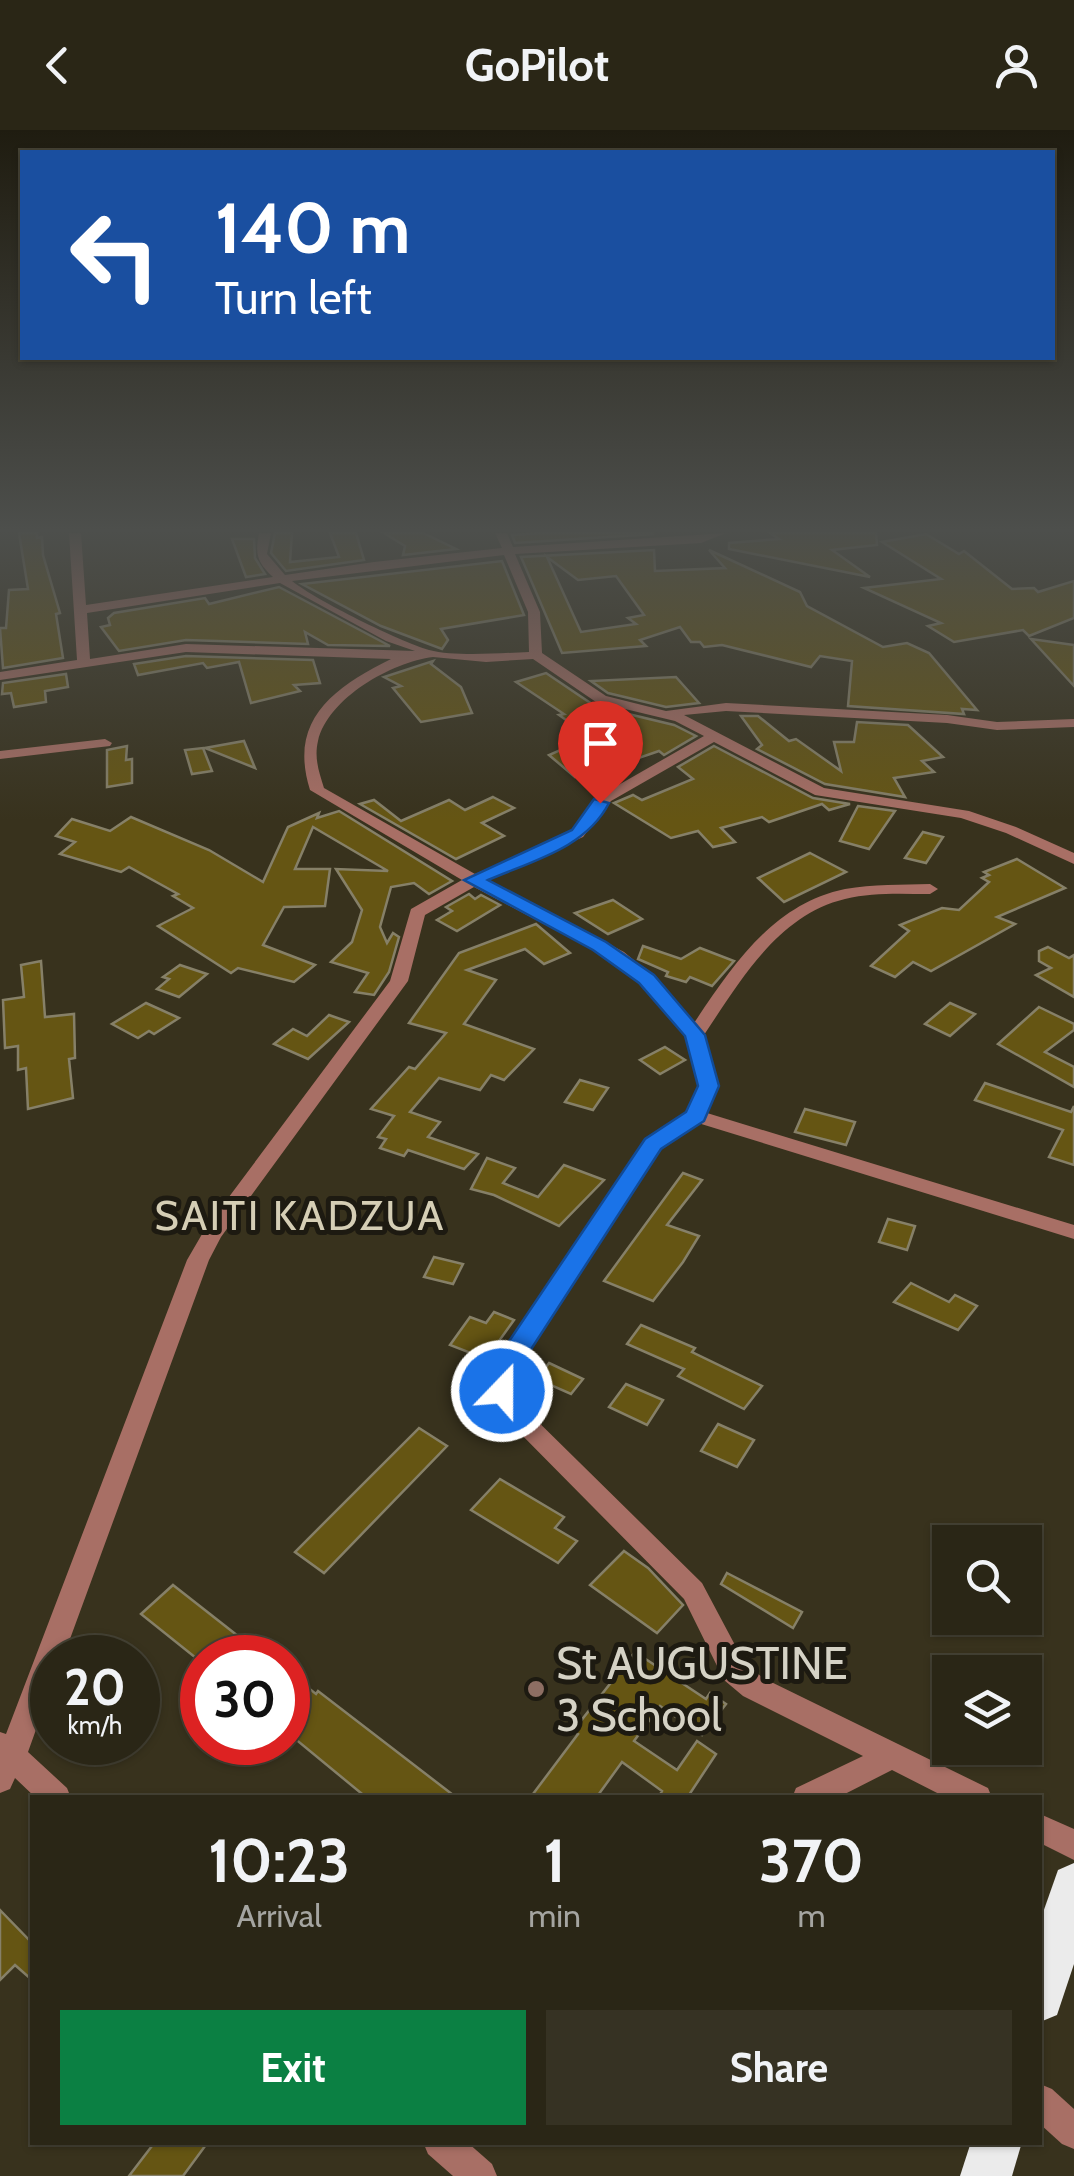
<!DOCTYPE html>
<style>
:root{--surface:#2a2616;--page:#363223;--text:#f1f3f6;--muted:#a5a5a1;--line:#464335;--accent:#0b8043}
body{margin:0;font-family:Cabin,sans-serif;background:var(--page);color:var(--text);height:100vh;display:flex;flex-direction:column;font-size:38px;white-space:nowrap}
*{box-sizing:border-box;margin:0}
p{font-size:32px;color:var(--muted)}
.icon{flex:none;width:55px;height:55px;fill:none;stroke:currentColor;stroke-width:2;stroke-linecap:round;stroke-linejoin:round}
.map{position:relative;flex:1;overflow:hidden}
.side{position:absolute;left:30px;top:1665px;width:1012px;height:350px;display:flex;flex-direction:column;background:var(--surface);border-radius:0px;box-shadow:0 2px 8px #0004,0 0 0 2px var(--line)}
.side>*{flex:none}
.guide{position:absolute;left:20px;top:20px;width:1035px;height:210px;border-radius:0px;box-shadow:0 2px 8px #0004,0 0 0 2px var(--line);background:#1a4fa0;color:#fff;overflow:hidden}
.tools{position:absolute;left:932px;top:1395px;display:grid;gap:20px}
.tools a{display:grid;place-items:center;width:110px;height:110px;border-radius:0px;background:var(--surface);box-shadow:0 2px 8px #0004,0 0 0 2px var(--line);font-size:50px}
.speed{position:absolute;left:30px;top:1505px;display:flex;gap:20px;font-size:50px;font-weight:700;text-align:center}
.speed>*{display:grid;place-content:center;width:130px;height:130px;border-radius:50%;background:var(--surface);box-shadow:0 2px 8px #0004,0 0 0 2px var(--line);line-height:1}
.speed small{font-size:25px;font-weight:400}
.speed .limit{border:15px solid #d22;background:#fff;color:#111}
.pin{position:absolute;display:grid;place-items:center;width:85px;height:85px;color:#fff;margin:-102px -42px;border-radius:50% 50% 50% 0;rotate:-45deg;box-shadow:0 0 10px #0007}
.pin .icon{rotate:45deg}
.me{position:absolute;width:110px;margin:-55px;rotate:22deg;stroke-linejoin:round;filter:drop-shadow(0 0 8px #0008)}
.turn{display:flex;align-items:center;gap:35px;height:210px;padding:0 30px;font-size:45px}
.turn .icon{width:130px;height:130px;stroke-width:2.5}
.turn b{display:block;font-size:70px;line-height:85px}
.eta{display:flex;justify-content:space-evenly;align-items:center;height:170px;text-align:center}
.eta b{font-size:60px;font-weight:700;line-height:70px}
.button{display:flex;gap:20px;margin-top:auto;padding:20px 30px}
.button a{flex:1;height:115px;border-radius:0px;background:var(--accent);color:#fff;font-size:40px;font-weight:700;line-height:115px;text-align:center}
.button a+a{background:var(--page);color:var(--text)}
header{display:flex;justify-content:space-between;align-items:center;height:130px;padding:0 30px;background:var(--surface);font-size:45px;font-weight:700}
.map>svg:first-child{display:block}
</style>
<header><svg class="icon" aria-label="back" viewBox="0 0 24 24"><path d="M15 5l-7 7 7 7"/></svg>GoPilot<svg class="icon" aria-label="person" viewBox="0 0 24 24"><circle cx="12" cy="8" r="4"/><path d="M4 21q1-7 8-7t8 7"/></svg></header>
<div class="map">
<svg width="1074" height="2046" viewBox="0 0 1074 2046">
<rect width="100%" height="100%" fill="#38321d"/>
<!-- building -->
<g fill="#655513" stroke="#868068" stroke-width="2.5" fill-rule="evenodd">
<path d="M19,403h18v5l5,-1 1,18 17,58 -4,1 7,44 -60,10 -3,-40h6l3,-38 19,-1z"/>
<path d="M275,403h17l-2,29 49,-5 -9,-24h26l8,27 -78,11 -15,-18z"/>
<path d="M384,403h39l33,16 -53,6 2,-9z"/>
<path d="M541,403h112v1l-138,9 -3,-8z"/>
<path d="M770,403h106l1,12 -45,5 38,27 -141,-28v-6l50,-4z"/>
<path d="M926,404l33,20 5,-3 48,38 22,-1 4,4 36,-11v37l-45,18 -6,-6 -69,12 -26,-16 13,-3 -77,-35 77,-9 -59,-37z"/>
<path d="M232,409h22l1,19 10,16 -19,3z"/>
<path d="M654,420l1,21 70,-3 -16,-18 91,42 7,14 76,41 24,-4 22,10 48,57 -15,-1 2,5 -116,-8 4,-45 -32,-5 -9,11 -89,-22 -18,2 -4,-5h-9l-11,-15 -40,13 6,6 -84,7 -41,-96zM547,427l31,23 38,-4 28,39 -16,3 8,6 -55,8z"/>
<path d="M502,431l22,54 -83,14 7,11 -6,9 -61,-23 -79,-42z"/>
<path d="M279,457l111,59 -62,-1 -23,-13 3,12 -122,-4 -67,11 -18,-24 9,-2 -2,-7 6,-5 91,-15 4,6z"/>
<path d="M1031,509l43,6v41z"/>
<path d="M186,526l127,4 7,23 -26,2 6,6 -49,12 -12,-41 -32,6 -4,-5 -65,12 -4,-11z"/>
<path d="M433,531l-2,3 30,23 11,26 -51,9 -28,-34 8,-2 -17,-9z"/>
<path d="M546,543l49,33 79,19 22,11 -32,19 -5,-4 -23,8 -9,-5 -52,23 -26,-22 41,-18 -31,-22 5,-1 -48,-32z"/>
<path d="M66,544l2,13 -23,4 1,11 -32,5 -3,-14 -9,1 1,-11z"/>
<path d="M676,547l23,26 -33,4 -58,-14 -17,-12z"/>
<path d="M741,586h17l31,25 7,-2 45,32 -7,-29h20l3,-20 51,3 35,32 -21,4 12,11 -40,6 11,19 -80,-13 -68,-35 5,-4z"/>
<path d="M244,611l11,27 -50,-20z"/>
<path d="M127,616l-1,14 6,-1v24l-25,4v-37z"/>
<path d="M714,616l99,52 37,6 -21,6 -7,-6 -53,18 -7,-5 -41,11 14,14 -22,5 -15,-16 -27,7 -57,-35 19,-8 9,5 51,-21 -15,-12z"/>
<path d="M203,618l9,23 -20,3 -7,-24z"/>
<path d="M493,667l21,11 -32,15 22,13 -48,23 -96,-55 14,-4 27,21 48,-21 16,10z"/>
<path d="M858,676l37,5 -26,38 -29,-8z"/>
<path d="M339,681l113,70 -23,13 -15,-11 -23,4 -11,40 7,16 6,-10 6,4 -10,35 -15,23 -19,-3 13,-19 -37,-11 21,-20 10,-32 -26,-41 52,2 -75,-44 -18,42h35l-5,37 -41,1 -21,38 52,20 -21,17 -56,-14 -7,5 -73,-47 35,-18 -20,-12 5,-2 -49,-27 -8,5 -61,-18 15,-12 -19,-6 16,-17 38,12 21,-14 78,33 54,32 25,-55 31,-14 -2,5z"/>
<path d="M923,702l20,5 -17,26 -21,-5z"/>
<path d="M810,723l36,19 -62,30 -26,-24z"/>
<path d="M1017,729l48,29 -68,29 18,7 -84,47 -18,-9 -18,15 -24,-11 38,-35 -9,-6 42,-17 17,2 30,-28 -7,-4 7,-3 -5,-3z"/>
<path d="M469,764l6,5 6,-4 19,10 -43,26 -20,-11 15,-9 -6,-4z"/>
<path d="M613,770l29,19 -34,15 -33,-21z"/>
<path d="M536,794l34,29 -26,11 -19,-15 -58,21 29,10 -32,44 70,25 -30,31 -13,-5 -11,15 -41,-12 -29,34 30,10 -12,15 50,17 -14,15 -56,-19 -4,6 -24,-8 6,-9 -8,-2 16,-21 -23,-7 38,-42 6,2 31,-36 -37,-10 50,-70z"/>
<path d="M643,816l38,13 19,-11 34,13 -22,25 -22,-9 -4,5 -20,-6 2,-4 -30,-13z"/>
<path d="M1048,817l21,11 5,-3v42l-38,-22 15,-7 -12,-7v-10z"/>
<path d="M41,831l4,56 29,-3 1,44 -6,1 4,39 -45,11 -2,-41 -8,2v-24l-13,2 -2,-48 21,-3 -3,-32z"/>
<path d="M180,835l27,9 -28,23 -22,-8 12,-10 -6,-2z"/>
<path d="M146,873l33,15 -25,16 -5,-3 -11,7 -26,-14z"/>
<path d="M950,873l25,11 -25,22 -25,-12z"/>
<path d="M1039,877l35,17v6l-29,22 29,15v20l-76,-43z"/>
<path d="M329,885l20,7 -41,37 -34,-15 19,-15 14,7z"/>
<path d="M665,917l20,13 -25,14 -20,-14z"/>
<path d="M580,950l28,8 -15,22 -28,-8z"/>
<path d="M985,953l86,29 3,-6v59l-25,-8 14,-27 -88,-30z"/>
<path d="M805,979l50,13 -9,23 -51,-13z"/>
<path d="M487,1028l28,10 -12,15 35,14 26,-32 40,15 -45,46 -65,-31 -23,-6z"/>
<path d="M683,1043l19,7 -35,45 32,11 -16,26 -30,39 -49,-20z"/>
<path d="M888,1089l27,7 -8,24 -28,-8z"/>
<path d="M434,1127l29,7 -10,20 -29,-7z"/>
<path d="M911,1153l38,19 6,-7 22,11 -19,24 -64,-28z"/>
<path d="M494,1182l20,8 -28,39 -36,-14 20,-28 16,6z"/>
<path d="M641,1195l54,23 -3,4 70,34 -18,23 -66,-33 6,-7 -57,-25z"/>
<path d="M549,1233l34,16 -12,15 -34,-15z"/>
<path d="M626,1254l37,16 -16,25 -38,-18z"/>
<path d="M718,1294l36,16 -17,27 -36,-16z"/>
<path d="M419,1298l28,18 -123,127 -29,-21z"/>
<path d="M500,1349l64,38 -9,11 22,13 -19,22 -87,-53z"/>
<path d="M624,1421l24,17 35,37 -26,28 -67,-48z"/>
<path d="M727,1443l75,39 -9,16 -72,-44z"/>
<path d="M173,1455l93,73h-70l-55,-44z"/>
<path d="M635,1522l71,47 4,-6 16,11 -24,31 -42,-29 -26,35 43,29 20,-29 19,13 -29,44h-29l4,-7 -40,-29 -26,36h-66l48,-64 -5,-3z"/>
<path d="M288,1542l28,22 2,-3 139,107h-90l-79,-65z"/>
<path d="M0,1780l32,33v37l-17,-15 -15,15z"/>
<path d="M155,2012h53l-25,34h-54z"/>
</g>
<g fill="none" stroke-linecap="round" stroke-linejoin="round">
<!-- street -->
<g fill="#a86f65" fill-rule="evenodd">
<path d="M69,403h12l5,72 187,-28c-16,-15 -18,-22 -14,-44h12l-4,21 18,21 89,-13 128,-14 -7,-15h12l6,14 213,-14 -25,10 -186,11 25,58 2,41 64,43 60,15 60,-8 221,12 50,7 77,-3v8l-77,3 -50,-7 -221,-12 -42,4 140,73 145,23 47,16 58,26v11l-68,-31 -45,-15 -146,-23 -101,-53 -103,59 -28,36 -96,43 137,72 28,23 42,48c39,-58 79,-119 151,-134 28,-5 57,-4 85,-5l8,5 -8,5c-28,0 -57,-2 -85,5 -67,16 -105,82 -141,136l15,51 -12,27 367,112v14l-376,-116 -38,26 -146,225 4,28 184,181 42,79 19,16 225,110 4,10h-45l-55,-28 -55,28h-45l4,-10 67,-32 -120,-60 -19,-16 -40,-81 -184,-186 -10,-22 4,-24 152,-228 42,-27 11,-26 -13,-50 -46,-53 -28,-23 -138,-73 -49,28 -17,66 -187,256 -12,23 -146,398h-11v27l-24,67 39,36 4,10h-35l-21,-20 -5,11 -10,4v-61l6,2 181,-474 18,-31 185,-248 21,-72 51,-29 -152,-90c-22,-70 23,-102 81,-131l-205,-7 -186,28v-8l77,-12zM504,425l24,57 1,40c-28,1 -73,5 -100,-2 -30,-9 -112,-49 -137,-69zM280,453l106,58 29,10 -229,-7 -96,15 -3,-46zM433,527l53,5 47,-3 63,43 79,19 29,15 -103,59 -28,36 -98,43 -151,-86c-5,-16 -10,-30 -6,-47 10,-43 74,-79 115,-84z"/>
<path d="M105,609l7,4 -2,3 -110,13v-8z"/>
<path d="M1040,1684l34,15v31l-34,-17z"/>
<path d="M1040,1954l12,5 22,20v40l-12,-5 -22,-20z"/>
<path d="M423,2012h44l25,22 5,12h-44l-25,-22z"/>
</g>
<!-- highway -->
<g fill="#ebebeb" fill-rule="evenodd">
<path d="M1074,1733v101l-17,51 -17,7v-101l18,-51z"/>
<path d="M971,2012h51l-10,34h-52z"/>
</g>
</g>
<!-- sky -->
<linearGradient id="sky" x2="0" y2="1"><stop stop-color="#1f1c10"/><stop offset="0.58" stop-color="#4d4f4c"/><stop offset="1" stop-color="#4d4f4c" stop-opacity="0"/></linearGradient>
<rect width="1074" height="690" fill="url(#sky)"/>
<!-- route -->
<path fill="#1a73e8" stroke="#114b97" stroke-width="2.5" d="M594,669l15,4c-23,45 -77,58 -121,77l118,62 48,33 51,60 14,51 -15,35 -43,28 -146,225 -4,24h-19l-4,-7 5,-26 152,-226 41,-27 12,-26 -13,-50 -46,-53 -46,-33 -129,-70 108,-50z"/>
<!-- markers -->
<circle fill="#8d6e63" stroke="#1d1a11" stroke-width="4" cx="536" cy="1559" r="10"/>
<g text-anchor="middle" stroke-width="10" stroke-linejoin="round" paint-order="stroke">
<!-- quarter labels -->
<g font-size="42" letter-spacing="2.5" fill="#d5ceb5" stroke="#1d1a11">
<text x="300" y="1100">SAITI KADZUA</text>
</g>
<!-- near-poi labels -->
<g font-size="45" fill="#d5d2c5" stroke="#1d1a11" text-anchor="start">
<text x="556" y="1549">St AUGUSTINE<tspan x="556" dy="52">3 School</tspan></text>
</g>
</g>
</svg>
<div class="tools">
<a><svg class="icon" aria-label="search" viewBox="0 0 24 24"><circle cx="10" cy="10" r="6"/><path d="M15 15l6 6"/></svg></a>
<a><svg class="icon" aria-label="layers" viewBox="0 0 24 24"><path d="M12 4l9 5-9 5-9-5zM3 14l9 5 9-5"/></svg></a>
</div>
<div class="speed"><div>20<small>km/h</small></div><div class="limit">30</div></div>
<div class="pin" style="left:600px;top:673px;background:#d93025"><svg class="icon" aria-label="arrive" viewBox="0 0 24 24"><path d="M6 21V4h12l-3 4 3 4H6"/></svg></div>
<svg class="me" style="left:502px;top:1261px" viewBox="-20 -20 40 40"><circle r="17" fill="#1a73e8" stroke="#fff" stroke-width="3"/><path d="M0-11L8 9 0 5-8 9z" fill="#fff"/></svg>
<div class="guide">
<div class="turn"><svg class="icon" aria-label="left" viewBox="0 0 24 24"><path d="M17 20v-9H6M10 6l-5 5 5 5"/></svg><div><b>140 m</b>Turn left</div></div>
</div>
<section class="side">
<div class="eta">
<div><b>10:23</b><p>Arrival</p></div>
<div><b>1</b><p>min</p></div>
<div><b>370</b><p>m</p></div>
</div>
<div class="button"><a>Exit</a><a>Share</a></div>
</section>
</div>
